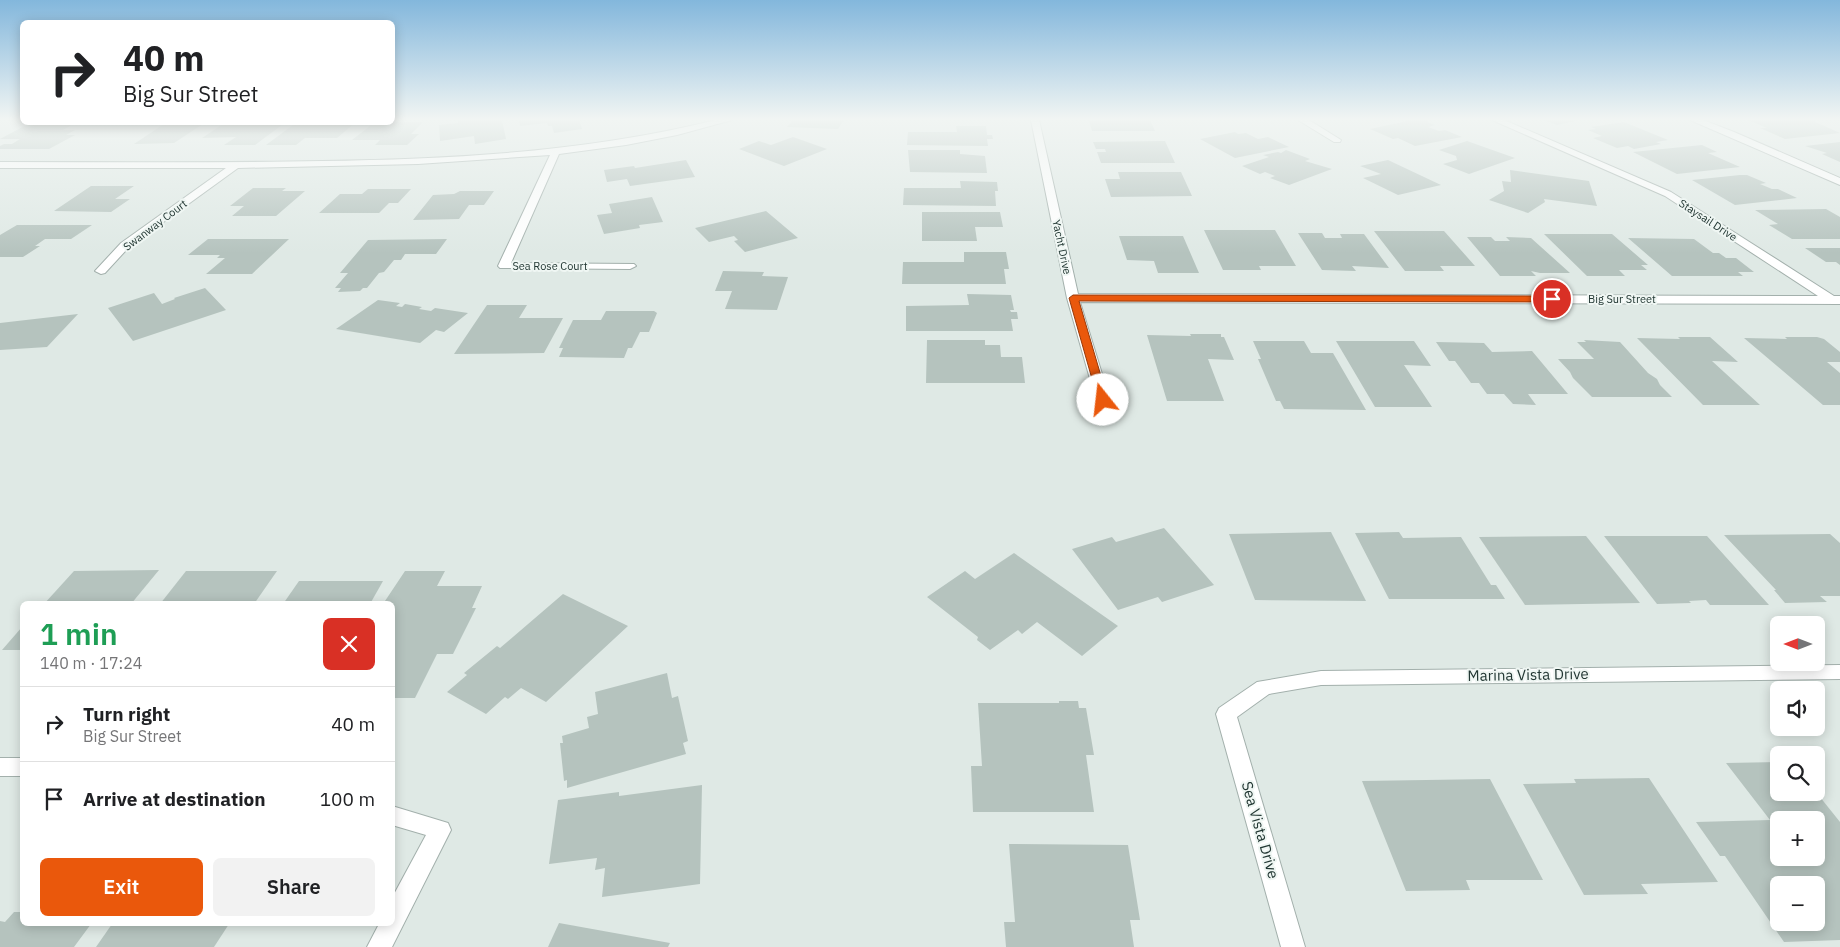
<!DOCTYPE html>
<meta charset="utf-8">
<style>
:root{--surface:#fff;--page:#f2f2f2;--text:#202124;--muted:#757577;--line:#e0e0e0;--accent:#ea580c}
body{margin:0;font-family:"IBM Plex Sans",sans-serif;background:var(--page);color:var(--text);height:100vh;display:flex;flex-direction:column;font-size:19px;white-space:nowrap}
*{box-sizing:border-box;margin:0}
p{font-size:16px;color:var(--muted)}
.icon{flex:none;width:28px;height:28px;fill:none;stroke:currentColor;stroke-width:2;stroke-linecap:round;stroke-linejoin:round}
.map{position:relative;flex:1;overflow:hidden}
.details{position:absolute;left:20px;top:601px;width:375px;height:325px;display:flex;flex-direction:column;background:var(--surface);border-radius:8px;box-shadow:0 2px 12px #0003}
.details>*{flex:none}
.top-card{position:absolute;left:20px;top:20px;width:375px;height:105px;border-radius:8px;box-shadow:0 2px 12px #0003;background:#fff;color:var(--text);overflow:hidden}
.needle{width:32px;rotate:270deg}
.fabs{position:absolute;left:1770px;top:616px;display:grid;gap:10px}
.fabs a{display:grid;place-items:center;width:55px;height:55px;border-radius:8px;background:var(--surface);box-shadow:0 2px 12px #0003;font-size:25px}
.pin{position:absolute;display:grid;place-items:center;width:42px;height:42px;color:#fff;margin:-21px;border:2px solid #fff;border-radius:50%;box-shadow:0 1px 5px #0007}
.me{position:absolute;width:55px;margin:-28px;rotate:344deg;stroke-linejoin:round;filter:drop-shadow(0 0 4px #0008)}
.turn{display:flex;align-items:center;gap:18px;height:105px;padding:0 20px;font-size:22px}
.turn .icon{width:65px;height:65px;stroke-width:2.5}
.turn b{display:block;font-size:35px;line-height:42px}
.round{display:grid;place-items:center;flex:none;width:52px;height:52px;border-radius:8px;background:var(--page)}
.headline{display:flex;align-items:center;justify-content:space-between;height:85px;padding:0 20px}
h1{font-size:30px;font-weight:600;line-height:38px;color:#1e9e55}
.primary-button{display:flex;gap:10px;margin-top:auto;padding:10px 20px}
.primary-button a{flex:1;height:58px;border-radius:8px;background:var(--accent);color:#fff;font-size:20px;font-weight:600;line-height:58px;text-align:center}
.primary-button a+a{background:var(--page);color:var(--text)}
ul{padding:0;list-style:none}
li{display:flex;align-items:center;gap:15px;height:75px;padding:0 20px;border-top:1px solid var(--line)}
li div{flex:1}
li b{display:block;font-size:19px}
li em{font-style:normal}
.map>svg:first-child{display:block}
</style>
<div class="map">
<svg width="1840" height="947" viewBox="0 0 1840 947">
<rect width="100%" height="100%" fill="#dfe9e5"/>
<!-- building -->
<g fill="#b5c3be" fill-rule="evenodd">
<path d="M458,120h44l4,19 -31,5 -1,-8 -34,5 -1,-16 19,-2z"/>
<path d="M519,120h60l3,9 -28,4 -2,-7h-4l-1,-3 -27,3z"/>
<path d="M793,120h51l-6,9 -51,-2z"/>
<path d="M1150,120l5,11h-63l-3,-10z"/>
<path d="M1412,120h11l12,5 -7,2 11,4 6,-1 17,7 -47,9 -17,-8 -5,1 -23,-10z"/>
<path d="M1544,120h32v1l-19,4z"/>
<path d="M1748,120h63l29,13 -55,6 -25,-11h7z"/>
<path d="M167,122h39l-32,21 -40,1z"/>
<path d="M226,122h60l-31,23h-31l12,-8 -34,1z"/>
<path d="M297,122h59l-19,16h-32l-9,7h-30z"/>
<path d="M375,122h48l-12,12h8l-12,11h-32l5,-5h-28z"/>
<path d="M1624,122l44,18 -12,2 5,2 -27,5 -6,-3 -11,2 -24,-10 9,-2 -14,-6 8,-1 -5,-2z"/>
<path d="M28,124h45l-10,6h12l-9,5h9l-26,14h-49v-3l4,-2h8l8,-5h-20z"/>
<path d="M956,126h30l1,9h5l1,4h-6l1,7 -81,-1 1,-13h49z"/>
<path d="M1235,132l3,2 8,-1 12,6 10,-2 21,10 -54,11 -35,-19z"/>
<path d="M793,137l34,12 -43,17 -45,-17 20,-8 12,4z"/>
<path d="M1165,141l10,22h-74l-4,-11h9l-1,-3h-9l-3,-7z"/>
<path d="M1467,141l48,17 -46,16 -26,-10 14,-4 -1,-4 -17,-6z"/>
<path d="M1840,142v20l-18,-8 5,-1 -22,-7z"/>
<path d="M1702,145l15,7 -9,1 32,14 -63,7 -44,-22z"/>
<path d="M908,150h52v4l25,2 2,17 -77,-1z"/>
<path d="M1286,150l24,9 -5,2 27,8 -43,16 -19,-7 5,-2 -10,-4 -5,2 -18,-8 27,-9 -6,-2 15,-3 3,1z"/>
<path d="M686,160l9,17 -65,9 -3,-7 -20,3 -3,-12 30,-4 1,2z"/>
<path d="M1388,160l53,25 -43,10 -35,-17 18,-4 -21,-8z"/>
<path d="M1510,170l79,11 8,25 -53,-7 1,3 -17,11 -39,-13 15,-9 -2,-10 9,1z"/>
<path d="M1118,172h63l11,24 -81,1 -6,-18h15z"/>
<path d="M1740,175h7l19,8 -6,1 12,5h6l19,9 -62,7 -43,-25z"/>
<path d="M960,181l37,1 1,9h-3l1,15 -93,-1 1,-17h57z"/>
<path d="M91,186h43l-19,13h15l-19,13 -57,-1z"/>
<path d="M253,188h33l-4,3h23l-29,25h-44l12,-10h-14z"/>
<path d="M368,189h43l-13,14h-9l-10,10h-60l21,-19h22z"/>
<path d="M460,191h34l-10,14h-15l-10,14 -46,1 20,-25 21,-1z"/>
<path d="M652,197l11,25 -24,3 1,3 -36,6 -7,-19 15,-2 -3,-9z"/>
<path d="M1826,209l14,8v22h-48l-23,-14 9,-1 -23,-14z"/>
<path d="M766,211l32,27 -53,14 -11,-11 4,-1 -4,-4 -25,6 -14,-14z"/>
<path d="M922,212h78l3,15h-28l2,14h-55z"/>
<path d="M17,225h75l-21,14h-26l-10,7h5l-17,11h-23v-22z"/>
<path d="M1204,230h71l21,36h-37l2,4h-38z"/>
<path d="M1374,231h70l31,35h-35l4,5h-39z"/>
<path d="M1298,233h24l3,5h17l-2,-4h24l25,34 -37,-2 4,5 -34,-1z"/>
<path d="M1544,234h68l36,31h-7l6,5h-28l6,6h-38z"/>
<path d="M1119,236h64l16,37h-41l-4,-12 -27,-1z"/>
<path d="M1467,237h24l4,4h15l-4,-4 25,1 39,35h-30l-9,-2 5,5h-36z"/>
<path d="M1628,238l66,1 19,14h6l7,5h10l18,14h-16l5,4h-71z"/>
<path d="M208,239h81l-37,35h-46l19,-16h-8l3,-3h-32z"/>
<path d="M447,239l-11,15h-31l-4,6h-7l-10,12 -5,1 -12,15h-4l-3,3 -22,1 3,-4h-6l13,-15h-8l28,-33z"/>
<path d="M1805,248h35v17l-4,-3h-10z"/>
<path d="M964,252h42l3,17h-5l2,15h-104l1,-22h61z"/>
<path d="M723,271l41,1 -2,4 26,1 -11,33 -52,-1 7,-18h-17z"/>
<path d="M205,288l21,22 -93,31 -25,-33 46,-15 8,11 13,-5 -1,-1z"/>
<path d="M967,294l44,1 3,15h-4l1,2h6l1,7h-7l2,12h-107v-25l63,-1z"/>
<path d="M378,300l22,3 -4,3 6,1 3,-3 17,3 -3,2 12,2 4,-3 33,5 -24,19 -8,-2 -16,13 -84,-14z"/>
<path d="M487,305h40l-8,13h44l-19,35 -90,1z"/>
<path d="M606,311h48l3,2 -8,19h-9l-8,16h-4l-4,10 -65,-1 4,-9h-4l14,-28h28z"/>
<path d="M78,314l-31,33 -47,3v-27z"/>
<path d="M1190,334h31v3h3l10,23 -26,-1 16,42h-57l-20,-66 44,1z"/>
<path d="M1678,337h32l28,25 -26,-1 48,44h-57l-66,-67 43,1z"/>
<path d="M1785,337h32l7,2 16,13v10h-13l13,11v32h-17l-79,-67 43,1z"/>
<path d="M927,340h58v5h15l1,12h21l3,26h-99z"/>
<path d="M1584,340l36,2 28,31 9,6 3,6 12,12h-80l-19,-19 -3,-6 -12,-13h36l-17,-17h9z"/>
<path d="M1253,341h51l7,12h22l33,57 -82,-1 -4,-8h-4l-18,-42h3z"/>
<path d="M1336,341h78l17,25 -27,-1 28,42h-57z"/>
<path d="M1436,342l48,1 8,9 40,-1 36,43h-40l8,11 -23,-1 -9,-10h-17l-8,-11h-8l-16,-22h-6z"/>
<path d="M1164,528l50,57 -52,17 -4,-5 -40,13 -46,-61 40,-12 4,5z"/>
<path d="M1331,532l35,69 -111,-1 -26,-66z"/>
<path d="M1399,532l4,6 58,-1 30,48h5l9,14h-116l-34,-66z"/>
<path d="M1830,534l10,9v53h-20l7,6 -42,1 -11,-13h2l-52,-55z"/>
<path d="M1586,536l54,67 -115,2 -46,-68z"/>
<path d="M1604,536h103l62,69h-59l-4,-5 -17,1 2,2 -34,1z"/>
<path d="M1014,553l104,73 -36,30 -45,-34 -15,12 -4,-4 -28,20 -13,-10 1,-3 -51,-40 38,-26 10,8z"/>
<path d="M159,570l-28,34h-87l30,-33z"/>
<path d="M186,571h91l-23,33h-94z"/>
<path d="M405,571h40l-8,15h45l-10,22h4l-23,46h-16l-22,44h-23v-94h-9z"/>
<path d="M299,581h84l-13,23h-87z"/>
<path d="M563,594l65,32 -82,76 -25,-14 -13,11 -3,-2 -19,17 -39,-22 20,-17 -3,-2 33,-27 3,2z"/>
<path d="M22,627v23h-20z"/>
<path d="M667,673l5,25 6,-2 10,45 -5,2 3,11 -119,34v-8l-3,1 -4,-38h3l-1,-7 27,-8 -2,-11 11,-3 -3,-22z"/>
<path d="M1059,701h19l1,7h7l8,47h-8l8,57h-121l-2,-46h11l-4,-63h81z"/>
<path d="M1779,762v30h37l24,30v118l-56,2 -59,-86h-5l-24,-34 74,-2 -44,-57zM1779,820h37v38h-37zM1779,885h37v37h-37z"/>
<path d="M1649,778l69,104 -77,2 7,10 -64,1 -61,-111 53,-1 -2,-4z"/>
<path d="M1490,779l53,101h-77l4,10 -64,1 -44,-110z"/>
<path d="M702,785l-2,99 -98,13 3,-29 -10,2 2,-12 -48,6 9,-64 61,-8v4z"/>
<path d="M1009,844l119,1 12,75h-10l4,27h-128l-2,-25h11z"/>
<path d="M14,912h8v12h69l-17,23h-74v-26l5,1z"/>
<path d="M559,923l111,20 -2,4h-120z"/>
<path d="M112,924h117l-15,23h-118z"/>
</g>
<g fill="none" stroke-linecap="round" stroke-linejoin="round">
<!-- street casing -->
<g stroke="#a3b0ac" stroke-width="2">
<g id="street">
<path d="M716,120h16l-55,15 -51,10 -67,9 -48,109 123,1 2,2 -6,3 -130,-1 -2,-2 52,-111 -132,9 -180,4 -109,79 -24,26 -4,1 -6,-3 26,-28 105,-75h-226v-6c107,0 215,1 322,-1 133,-2 265,-9 394,-41z"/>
<path d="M1031,120h8l39,174 740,2 -153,-100 -173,-76h12l167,72 163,104h6v8l-760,-2 30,98 -7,4 -7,-4 -29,-102z"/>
<path d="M1298,120h11l32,20 -1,2h-6z"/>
<path d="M1690,120h13l31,12 106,46v7z"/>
<path d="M1840,665v14l-519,6 -52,9 -32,23 68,230h-24l-65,-233 3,-6 38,-26 64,-11z"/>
<rect x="0" y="758" width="22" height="18"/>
<path d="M392,806l56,17 3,7 -59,117h-25l12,-23h13v-26l34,-63 -34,-10z"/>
</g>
</g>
<!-- street -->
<use href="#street" fill="#fff" fill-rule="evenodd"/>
</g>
<!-- sky -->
<linearGradient id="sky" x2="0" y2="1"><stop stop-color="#83b7dc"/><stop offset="0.47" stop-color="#f1f5f3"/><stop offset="1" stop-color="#f1f5f3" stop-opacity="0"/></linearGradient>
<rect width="1840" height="253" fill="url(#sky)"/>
<!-- route -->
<path fill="#ea580c" stroke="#983908" d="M1073,295l479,1 4,3 -4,3 -473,-1 29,99 -5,3 -5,-3 -29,-102z"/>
<g text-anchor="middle" stroke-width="4" stroke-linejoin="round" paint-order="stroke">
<!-- far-street labels -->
<g font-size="11" fill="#223733" stroke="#eff6f3">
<text transform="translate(1708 220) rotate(33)" y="4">Staysail Drive</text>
<text transform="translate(155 225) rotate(-37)" y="4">Swanway Court</text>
<text transform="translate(1062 247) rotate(78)" y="4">Yacht Drive</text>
<text x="550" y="270">Sea Rose Court</text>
<text x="1622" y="303">Big Sur Street</text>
</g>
<!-- near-street labels -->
<g font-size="15" fill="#223733" stroke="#eff6f3">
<text transform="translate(1528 675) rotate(-1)" y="5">Marina Vista Drive</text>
<text transform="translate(1260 830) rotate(74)" y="5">Sea Vista Drive</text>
</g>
</g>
</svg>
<div class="fabs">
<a><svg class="needle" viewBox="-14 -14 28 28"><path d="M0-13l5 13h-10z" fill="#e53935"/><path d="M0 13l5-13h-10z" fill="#757577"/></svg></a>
<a><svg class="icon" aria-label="sound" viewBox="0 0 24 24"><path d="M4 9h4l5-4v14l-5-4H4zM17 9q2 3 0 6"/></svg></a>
<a><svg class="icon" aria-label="search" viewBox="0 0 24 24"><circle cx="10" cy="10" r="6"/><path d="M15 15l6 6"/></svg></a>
<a>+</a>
<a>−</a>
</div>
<div class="pin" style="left:1552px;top:299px;background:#d93025"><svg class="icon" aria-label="arrive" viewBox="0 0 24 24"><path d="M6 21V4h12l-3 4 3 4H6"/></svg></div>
<svg class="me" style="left:1103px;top:400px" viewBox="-20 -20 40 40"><circle r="19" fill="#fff"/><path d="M0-13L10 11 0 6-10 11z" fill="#ea580c"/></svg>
<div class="top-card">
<div class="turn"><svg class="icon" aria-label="right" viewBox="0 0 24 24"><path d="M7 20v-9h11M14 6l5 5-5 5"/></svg><div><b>40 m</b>Big Sur Street</div></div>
</div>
<section class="details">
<div class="headline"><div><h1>1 min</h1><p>140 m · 17:24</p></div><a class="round" style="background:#d93025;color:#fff"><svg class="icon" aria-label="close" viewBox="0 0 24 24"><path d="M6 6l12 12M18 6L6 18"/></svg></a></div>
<ul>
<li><svg class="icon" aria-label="right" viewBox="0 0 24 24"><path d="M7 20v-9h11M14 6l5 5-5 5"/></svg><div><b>Turn right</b><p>Big Sur Street</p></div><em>40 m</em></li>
<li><svg class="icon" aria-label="arrive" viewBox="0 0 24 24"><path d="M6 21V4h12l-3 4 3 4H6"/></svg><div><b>Arrive at destination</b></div><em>100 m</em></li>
</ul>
<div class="primary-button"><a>Exit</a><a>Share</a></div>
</section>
</div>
